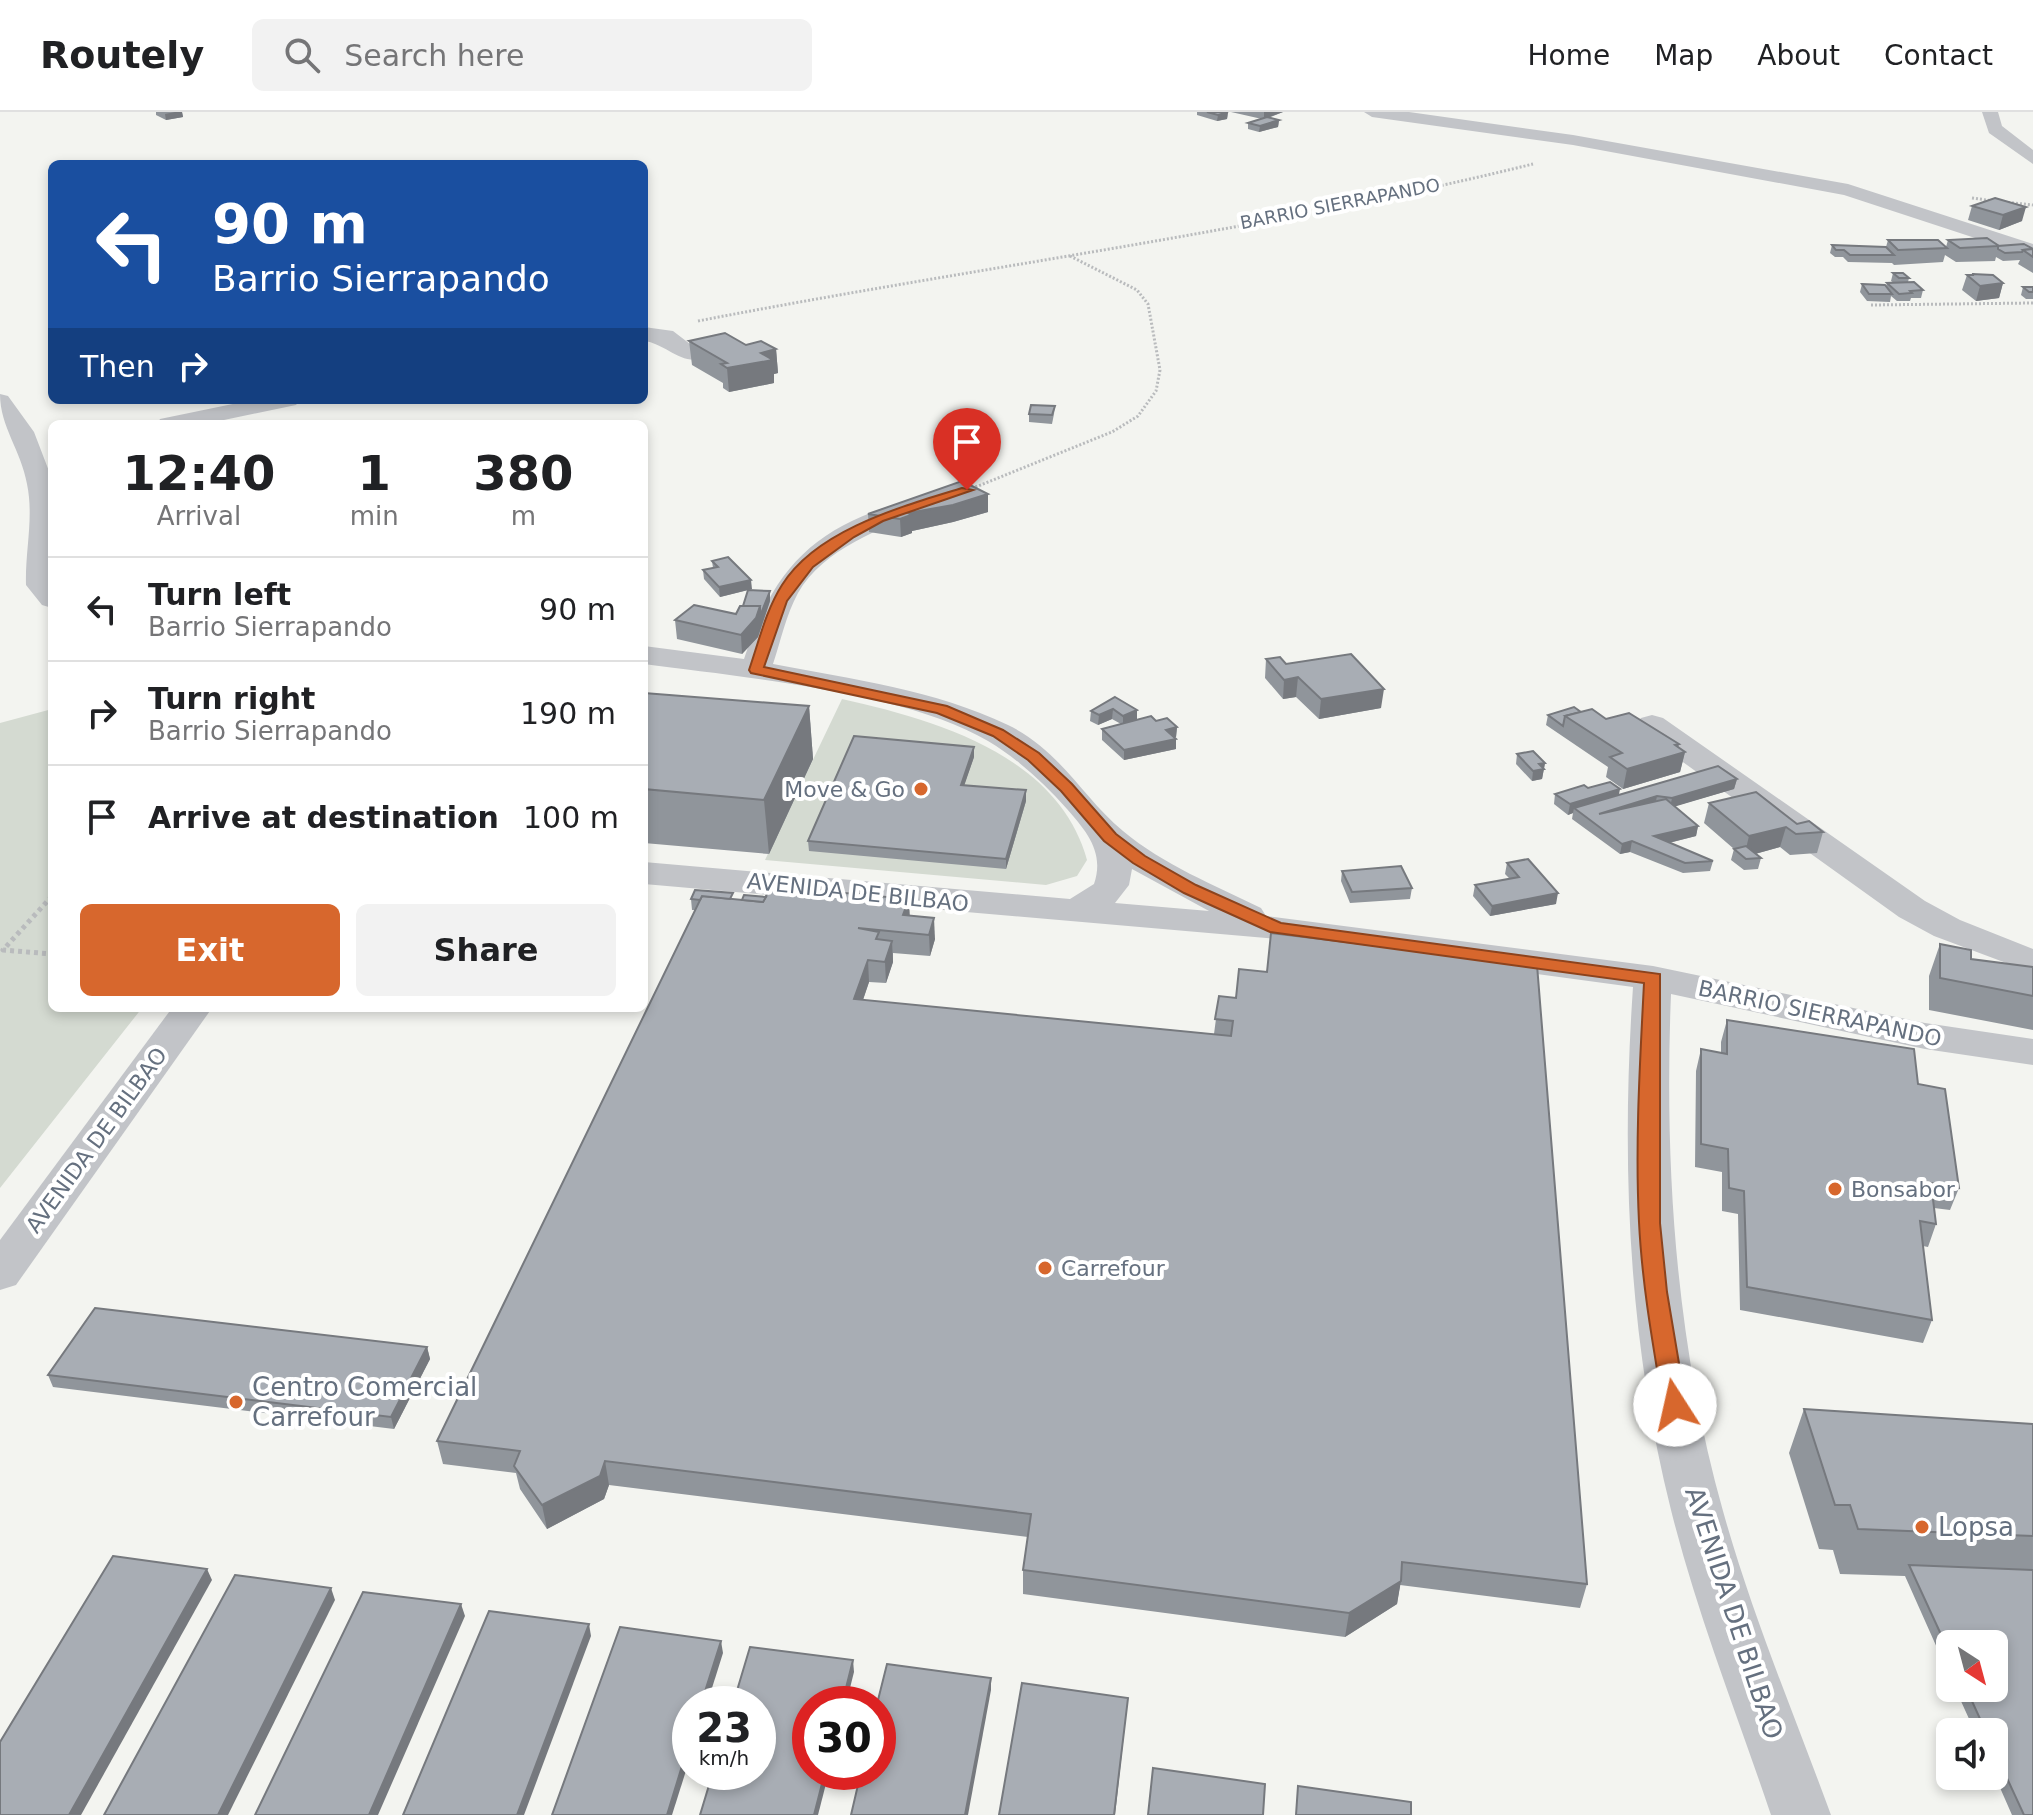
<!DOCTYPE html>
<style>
:root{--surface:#fff;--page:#f2f2f2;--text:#202124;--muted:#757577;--line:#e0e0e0;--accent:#d7672d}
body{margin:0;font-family:"DejaVu Sans",sans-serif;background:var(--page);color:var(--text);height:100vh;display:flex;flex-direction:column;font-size:30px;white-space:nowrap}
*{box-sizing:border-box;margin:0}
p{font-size:26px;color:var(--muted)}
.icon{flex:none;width:44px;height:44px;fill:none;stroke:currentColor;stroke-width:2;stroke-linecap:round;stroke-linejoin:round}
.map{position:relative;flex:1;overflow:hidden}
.sheet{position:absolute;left:48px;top:308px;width:600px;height:592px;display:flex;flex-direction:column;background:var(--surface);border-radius:12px;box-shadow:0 4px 12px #0003}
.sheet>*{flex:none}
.banner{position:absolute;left:48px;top:48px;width:600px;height:244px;border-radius:12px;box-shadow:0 4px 12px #0003;background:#1a4fa0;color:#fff;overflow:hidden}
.needle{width:52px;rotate:144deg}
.controls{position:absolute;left:1936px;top:1518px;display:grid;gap:16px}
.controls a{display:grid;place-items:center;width:72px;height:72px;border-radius:12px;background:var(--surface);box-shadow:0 4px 12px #0003;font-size:40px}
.speed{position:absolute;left:672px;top:1574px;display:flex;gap:16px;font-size:40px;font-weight:700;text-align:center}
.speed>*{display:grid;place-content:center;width:104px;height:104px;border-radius:50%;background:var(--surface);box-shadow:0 4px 12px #0003;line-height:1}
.speed small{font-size:20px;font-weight:400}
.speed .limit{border:12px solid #d22;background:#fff;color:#111}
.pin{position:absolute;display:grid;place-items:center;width:68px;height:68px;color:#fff;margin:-82px -34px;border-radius:50% 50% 50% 0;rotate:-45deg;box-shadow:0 0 8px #0007}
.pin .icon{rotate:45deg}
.me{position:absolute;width:88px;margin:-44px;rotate:350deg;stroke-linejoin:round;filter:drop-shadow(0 0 6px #0008)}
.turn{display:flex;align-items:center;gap:28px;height:168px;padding:0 32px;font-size:36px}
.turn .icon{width:104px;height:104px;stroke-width:2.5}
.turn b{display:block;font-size:56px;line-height:68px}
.then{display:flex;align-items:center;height:76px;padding:0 32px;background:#0003;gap:16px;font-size:30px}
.eta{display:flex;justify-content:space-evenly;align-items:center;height:136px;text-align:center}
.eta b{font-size:48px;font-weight:700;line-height:56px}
.action{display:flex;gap:16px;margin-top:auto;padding:16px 32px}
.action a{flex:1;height:92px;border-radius:12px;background:var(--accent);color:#fff;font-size:32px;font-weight:700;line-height:92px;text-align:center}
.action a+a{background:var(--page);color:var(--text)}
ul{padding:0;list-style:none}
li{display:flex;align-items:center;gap:24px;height:104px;padding:0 32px;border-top:2px solid var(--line)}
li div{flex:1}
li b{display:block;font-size:30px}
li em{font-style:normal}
header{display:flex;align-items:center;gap:48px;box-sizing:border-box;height:112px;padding:0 40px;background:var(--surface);border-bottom:2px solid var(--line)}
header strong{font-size:38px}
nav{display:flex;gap:44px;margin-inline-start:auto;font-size:28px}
.search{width:560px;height:72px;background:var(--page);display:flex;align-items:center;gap:20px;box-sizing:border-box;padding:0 28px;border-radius:12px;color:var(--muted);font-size:30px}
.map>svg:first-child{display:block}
</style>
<header>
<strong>Routely</strong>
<div class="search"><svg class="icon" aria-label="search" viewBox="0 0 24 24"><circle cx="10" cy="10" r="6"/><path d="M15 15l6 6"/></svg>Search here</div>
<nav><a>Home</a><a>Map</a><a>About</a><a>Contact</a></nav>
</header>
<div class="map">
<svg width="2033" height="1703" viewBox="0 0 2033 1703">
<rect width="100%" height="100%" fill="#f3f4f0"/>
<!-- green -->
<g fill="#d4dad1">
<path d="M842,587c94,21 216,56 245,161l-10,16 -31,9 -281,-25z"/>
<path d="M52,597v299h90l-142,180v-465z"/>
</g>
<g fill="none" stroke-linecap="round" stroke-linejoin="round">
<!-- path-far1 -->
<g stroke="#b9bbbd" stroke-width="3" stroke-dasharray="2 2" stroke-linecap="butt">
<path d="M1972,86l22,3"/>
<path d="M2004,90l29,3"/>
<path d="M1871,193l162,-2"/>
<path d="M698,209c278,-54 560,-89 835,-157"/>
<path d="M968,378l144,-58 26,-16 18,-25 4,-21 -12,-66 -11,-14 -67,-34"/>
</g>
<!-- path -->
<g stroke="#b9bbbd" stroke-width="5" stroke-dasharray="4 4" stroke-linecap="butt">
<path d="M52,784l-49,54 49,4"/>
<path d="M50,884l2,-3"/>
</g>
<!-- street -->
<g fill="#c2c4c8" fill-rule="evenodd">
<path d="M1364,0h45l164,23 275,49 185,60v13l-189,-62 -271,-50 -201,-28z"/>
<path d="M1982,0h16l4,14 31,24v14l-44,-31z"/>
<path d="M644,215l29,4 30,23 -3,5c-20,5 -36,-16 -56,-18z"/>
<path d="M0,282l8,2 26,36 18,47v129l-10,-3 -16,-20c-1,-35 8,-67 1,-101 -6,-34 -27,-57 -27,-90z"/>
<path d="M252,288h48l-4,5 -91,19h-48l3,-5z"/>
<path d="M918,386l9,2 4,6 -4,6c-45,15 -104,37 -129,81 -12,22 -17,47 -25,71 79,15 162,26 235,61 53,26 74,72 115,106 41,34 91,54 138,77l5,8 387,50 272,57 108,16v26l-108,-16 -254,-55c-7,173 5,350 52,517 29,104 71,203 108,304h-60c-34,-101 -74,-201 -100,-305 -43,-171 -50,-348 -38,-523l-356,-48 -633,-55v-22l426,37 24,-15c11,-32 -8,-53 -27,-75 -23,-26 -49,-50 -79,-68 -82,-49 -247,-64 -344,-77v-18l100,13c31,-96 75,-136 174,-161zM1132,757l77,42 -94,-8 14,-18z"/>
<path d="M1652,603l11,3 262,183 35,19 73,29v24l-99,-37 -35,-19 -258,-185 -5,-7 5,-7z"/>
<path d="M172,896h40l-196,277 -16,5v-50z"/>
</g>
</g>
<!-- wall -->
<g fill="#90959b">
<path d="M156,0h26l1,5 -17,3 -10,-5z"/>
<path d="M1197,0h31l-1,7 -10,2 -20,-6z"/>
<path d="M1231,0h52l-15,6 11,2 -1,7 -19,5 -11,-3v-6l14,-4z"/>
<path d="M1972,94l50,15 -23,9 -31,-10z"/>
<path d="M1888,128l58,7 2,-7 85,9v24l-15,-9 2,-4 -17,1 -7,-4 -1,4 -39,1 -11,-7 -2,7 -49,3 -2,-2 -44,-1 -5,-5h-8l-5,-4 2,-8 54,2z"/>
<path d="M1893,161l16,5 -1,4 15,8 -2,8h-10l-1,3h-13l-6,-5 -1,6 -23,-1 -7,-9 2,-8 24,2 1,-3h7l-3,-2z"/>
<path d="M1972,162l31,9 -4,15 -23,3 -14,-11 5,-15h5z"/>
<path d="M2023,175h10v12h-7l-5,-4z"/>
<path d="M689,229l57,4 30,4 2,24 -4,1v9l-45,9 -6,-4v-5l-31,-18z"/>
<path d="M1055,294l-1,8 -2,10 -23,-2v-8z"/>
<path d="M988,400l-35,10 -41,9v2l-11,4 -32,-5 -1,-18z"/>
<path d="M712,449l40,28 -32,8 -16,-18 -1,-9 10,-2z"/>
<path d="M770,489l-12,36 -16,17 -65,-15 -2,-19 61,-6z"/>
<path d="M1266,547l20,5 95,44 -62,11 -23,-22 -13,2 -18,-21z"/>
<path d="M644,581l165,13 4,53 -44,95 -125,-11z"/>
<path d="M1115,585l22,23 19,1 21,6 -1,10h-1l1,2v10l-52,11 -22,-20v-11l19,-5 -9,-5 -14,6 -8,-4 1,-10z"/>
<path d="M1581,600l25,7 72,28 7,5 -5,20 -57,17 -17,-12 2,-10 -62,-42 2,-10z"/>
<path d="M1517,642l28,9 -3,16 -10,2 -16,-17z"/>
<path d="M974,645l-10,28 62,5v11l-20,68 -197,-18 -1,-10z"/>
<path d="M1737,667l-3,10 -59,17 23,20 -2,10 -27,7 44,18 -3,10 -27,2 -53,-21 -10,2 -48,-35 1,-6 -5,2 -14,-11 1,-10 33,-6 31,7z"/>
<path d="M1709,691l88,21 26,8 -6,21 -27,2 -10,-8 -25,7 6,4 -3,11 -14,1 -13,-10 3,-11 -30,-26z"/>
<path d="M1507,751l49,41 -66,12 -17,-20 2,-11 35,-6 -5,-5z"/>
<path d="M1342,759l70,17 -2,11 -60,4 -9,-22z"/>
<path d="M691,787h42l176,17 26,23 -5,17 -37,-3v9l-7,21 -17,-1 -6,18 351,34 5,-38 368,588 -7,24 -180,-23 -3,19 -52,33 -322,-43v-24l5,-33 -419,-52 -5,14 -57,30 -27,-40 -4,-16 -73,-9 -6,-23 258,-531h-3z"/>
<path d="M1940,832l31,15 62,8v63l-104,-20v-34z"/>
<path d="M1727,908l191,64 41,104 -9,22 -16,-2 2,16 -8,23 -5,-1 9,74 -9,23 -183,-33 -2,-96 -16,-3v-39l-27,-5 1,-96 5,-22 20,4v-11z"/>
<path d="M427,1235l3,12 -36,70 -341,-42 -5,-12z"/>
<path d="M1804,1297l229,15v391h-21l-18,-41v-42h-19l-20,-44h39l-44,-44v33l-45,-101 -65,-2 -7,-24 -14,-1 -30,-96z"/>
</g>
<!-- shaded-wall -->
<g fill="#76797e">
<path d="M175,0h7l1,5 -17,3 -1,-6z"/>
<path d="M1228,0l-1,7 -10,2 1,-6z"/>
<path d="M1264,0h19l-19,7z"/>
<path d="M1279,8l-1,7 -19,5 1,-6z"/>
<path d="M2026,95l-4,14 -23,9 4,-15z"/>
<path d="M2003,171l-4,15 -23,3 4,-15z"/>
<path d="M776,237l2,24 -4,1v9l-45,9 -2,-24 34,-15z"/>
<path d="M988,382v18l-35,10 -41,9v2l-11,4 -1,-18 8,-6z"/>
<path d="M751,468l1,9 -32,8 -1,-10z"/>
<path d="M770,479v10l-12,36 -16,17 -1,-19z"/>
<path d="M1298,565l-2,20 -13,2 1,-19z"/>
<path d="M1384,577l-3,19 -62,11 2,-20z"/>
<path d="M809,594l4,53 -44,95 -5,-54z"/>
<path d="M1113,597l-1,10 -14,6 1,-10z"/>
<path d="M1137,598v10l-14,6v-10z"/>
<path d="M1177,615l-1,10 -10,3v-10z"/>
<path d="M1176,627v10l-52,11v-10z"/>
<path d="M1679,632l-3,11 9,-3 -5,20 -57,17 4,-20z"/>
<path d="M974,635v10l-13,38v-10z"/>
<path d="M1545,651l-3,16 -10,2 1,-10 6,-7z"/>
<path d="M1737,667l-3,10 -64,19 2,-10z"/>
<path d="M1620,677l-2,10 -44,9 -1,5 -5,2 2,-11z"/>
<path d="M1026,678v11l-20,68v-10z"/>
<path d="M1657,684l-2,10 -56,8z"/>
<path d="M1698,714l-2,10 -44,11 2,-11z"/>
<path d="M1786,715l-6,20 -36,10 5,-21z"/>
<path d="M1632,729l-2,11 -10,2 2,-10z"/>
<path d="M1558,781l-2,11 -66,12 2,-10z"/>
<path d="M909,787l1,21 -7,-5z"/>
<path d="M645,801l1,10 -2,5v-14z"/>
<path d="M934,806l1,21 -5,17 -1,-21z"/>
<path d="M892,829l1,21 -7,21 -1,-21z"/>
<path d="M868,848l1,22 -13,38 -2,-21z"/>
<path d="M427,1235l3,12 -36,70 -3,-12z"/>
<path d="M605,1349l4,24 -5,14 -57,30 -5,-24z"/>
<path d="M207,1457l5,11 -131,235h-12z"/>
<path d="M1401,1469l-4,23 -52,33 4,-24z"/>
<path d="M331,1476l4,12 -107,215h-10z"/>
<path d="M461,1492l4,12 -87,199h-9z"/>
<path d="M589,1512l2,12 -67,179h-7z"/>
<path d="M721,1529l2,12 -16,51h-6z"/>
<path d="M853,1548l1,12 -8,32h-4z"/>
<path d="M991,1566v12l-23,125h-3z"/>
<path d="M1128,1586l-13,117h-1z"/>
<path d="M690,1628v18l-18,57h-5z"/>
<path d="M825,1660h4l-11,43h-4z"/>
</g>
<!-- building -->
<g fill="#a8adb4" stroke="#76797e" stroke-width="2">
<path d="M1207,0h21l-10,3z"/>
<path d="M1267,5l12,3 -19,6 -12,-3z"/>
<path d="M1995,86l31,9 -23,8 -31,-9z"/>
<path d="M1987,126l12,8 -39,2 -12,-8z"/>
<path d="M1888,128h50l9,8 -49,2z"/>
<path d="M2024,132l9,5 -10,1 -1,2 -17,1 -7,-4v-3z"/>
<path d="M1832,133l54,2 8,8h-44l-6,-5h-8z"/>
<path d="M2033,137v8l-10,-7z"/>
<path d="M1893,161h10l6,5h-10z"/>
<path d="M1972,162l21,1 10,8 -23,3 -13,-11h7z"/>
<path d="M1914,170l9,8 -13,1 2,2 -13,1 -12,-11z"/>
<path d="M1862,172l23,1 7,9h-23z"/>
<path d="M2023,175h10v5h-4z"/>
<path d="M725,221l21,12 15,-4 15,8 -15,4 12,7 -46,8 -6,-4 6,-1 -38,-22z"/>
<path d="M1031,293l24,1 -3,9 -23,-1z"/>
<path d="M962,369l26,13 -35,11 -45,8 3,2 -11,4 -32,-5z"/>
<path d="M728,445l23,23 -32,7 -16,-17 15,-3 -6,-6z"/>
<path d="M748,478l22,1 -10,25v-10h-17z"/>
<path d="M694,493l42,9 4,-8h20l-4,12 -15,17 -66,-15z"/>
<path d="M1351,542l33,35 -63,10 -23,-22 -14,3 -18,-21 14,-2 6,7z"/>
<path d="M644,581l165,13 -45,94 -120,-11z"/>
<path d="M1115,585l22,13 -14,6 -10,-7 -14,6 -8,-4z"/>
<path d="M1574,595l7,5 -16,4 -2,10 -15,-11z"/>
<path d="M1592,597l14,10 23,-6 50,31 -4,1 10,7 -58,17 -17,-12 12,-4 -57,-37z"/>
<path d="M1151,604l5,5 11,-3 10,9 -11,3 10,9 -52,11 -22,-21z"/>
<path d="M854,624l120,11 -13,38 65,5 -20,69 -198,-18z"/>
<path d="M1533,639l12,12 -6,1 5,5 -11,2 -16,-17z"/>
<path d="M1718,654l19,13 -65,19 -15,-2 -58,18 67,-15 32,27 -44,10 59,25 -28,2 -53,-22 -10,3 -48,-36z"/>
<path d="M1610,670l10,7 -50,15 -15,-10 29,-9 4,3z"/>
<path d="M1756,680l41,32 12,-3 14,11 -27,2 -10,-7 -37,9 -40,-33z"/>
<path d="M1746,734l15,12 -15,1 -12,-10z"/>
<path d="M1528,747l30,34 -66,13 -17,-21 44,-8 -12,-14z"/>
<path d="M1401,754l11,22 -60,4 -10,-21z"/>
<path d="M771,774l138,13 -6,16 31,3 -5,17 -71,-7 21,4 -3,7 16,2 -7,21 -17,-2 -14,39 377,37 2,-15 -18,-2 4,-23 17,2 3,-29 28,3 4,-39 266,32 50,619 -185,-22 -1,19 -52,32 -326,-43 8,-56 -426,-53 -5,15 -58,29 -28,-39 6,-15 -83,-10 265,-545 61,6z"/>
<path d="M695,778l38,3 -3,6 -28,-3 -2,4 -9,-1z"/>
<path d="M744,783l22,2 -3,5 -21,-2z"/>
<path d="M1940,832l31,6v9l62,8v29l-93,-18z"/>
<path d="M1727,908l187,29 4,35 27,5 14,99 -28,-5 5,41 -16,-3 12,99 -185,-33 -3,-96 -15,-3 -1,-39 -27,-5v-95l26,5z"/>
<path d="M95,1196l332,39 -36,70 -343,-42z"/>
<path d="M1804,1297l229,15v112l-175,-7 -8,-24h-15z"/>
<path d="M113,1444l94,13 -138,246h-69v-73z"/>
<path d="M1909,1453l124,5v245h-9l-30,-65v-18h-8l-20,-44h28v-44h-44v10z"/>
<path d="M235,1463l96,13 -113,227h-114z"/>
<path d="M363,1480l98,12 -92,211h-114z"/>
<path d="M489,1499l100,13 -72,191h-114z"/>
<path d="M620,1515l101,14 -20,63h-11v36l-23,75h-115z"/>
<path d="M750,1535l103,13 -11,44h-32v68h15l-11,43h-114l13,-43h45v-68h-25z"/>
<path d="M887,1552l104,14 -26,137h-114l10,-43h17l-1,-68z"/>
<path d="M1022,1571l106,15 -14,117h-115z"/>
<path d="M1153,1656l112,16 -2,31h-115z"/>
<path d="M1298,1674l113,16v13h-115z"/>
</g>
<!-- route -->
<path fill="#d7672d" stroke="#8c431d" stroke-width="2" d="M962,376l11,2 -90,31 -29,16 -41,30 -26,34 -23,66 183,39 56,24 36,23 33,31 44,50 29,22 51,29 85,38 379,51v249l7,69 19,113 -3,7h-17l-3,-7c-10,-60 -21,-121 -24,-183 -4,-80 1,-160 5,-239l-374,-51 -86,-39 -51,-30 -29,-22 -43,-50 -33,-31 -35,-24 -56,-23 -186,-40 -2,-3c10,-29 17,-60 33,-85 35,-56 122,-79 180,-97z"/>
<!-- markers -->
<g fill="#d7672d" stroke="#fff" stroke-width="3">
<circle cx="921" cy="677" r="8"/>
<circle cx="1835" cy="1077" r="8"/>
<circle cx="1045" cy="1156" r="8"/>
<circle cx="236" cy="1290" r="8"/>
<circle cx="1922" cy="1415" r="8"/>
</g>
<g text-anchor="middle" stroke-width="8" stroke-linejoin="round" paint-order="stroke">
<!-- far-street labels -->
<g font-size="18" fill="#65707f" stroke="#fff">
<text transform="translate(1340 92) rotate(-11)" y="6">BARRIO SIERRAPANDO</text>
</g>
<!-- poi labels -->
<g font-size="22" fill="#65707f" stroke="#fff" text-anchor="start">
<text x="905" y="685" text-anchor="end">Move &amp; Go</text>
<text x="1851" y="1085">Bonsabor</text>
<text x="1061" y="1164">Carrefour</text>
</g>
<!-- street labels -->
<g font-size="22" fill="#65707f" stroke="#fff">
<text transform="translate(858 780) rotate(6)" y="8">AVENIDA DE BILBAO</text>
<text transform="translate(1820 901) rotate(12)" y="8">BARRIO SIERRAPANDO</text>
<text transform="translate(96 1028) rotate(-54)" y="8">AVENIDA DE BILBAO</text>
</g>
<!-- near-poi labels -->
<g font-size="26" fill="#65707f" stroke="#fff" text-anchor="start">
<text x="252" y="1284">Centro Comercial<tspan x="252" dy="30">Carrefour</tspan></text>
<text x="1938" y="1424">Lopsa</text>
</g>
<!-- near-street labels -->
<g font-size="26" fill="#65707f" stroke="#fff">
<text transform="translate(1734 1501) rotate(72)" y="9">AVENIDA DE BILBAO</text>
</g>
</g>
</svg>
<div class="controls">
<a><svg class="needle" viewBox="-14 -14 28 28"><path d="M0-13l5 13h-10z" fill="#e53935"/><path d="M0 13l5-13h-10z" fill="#757577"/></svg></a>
<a><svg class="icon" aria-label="sound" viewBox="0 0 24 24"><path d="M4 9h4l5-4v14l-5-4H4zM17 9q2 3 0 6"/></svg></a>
</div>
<div class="speed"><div>23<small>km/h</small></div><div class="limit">30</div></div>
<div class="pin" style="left:967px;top:378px;background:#d93025"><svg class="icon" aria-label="arrive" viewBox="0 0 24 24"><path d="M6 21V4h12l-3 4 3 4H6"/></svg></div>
<svg class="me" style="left:1675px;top:1293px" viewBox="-20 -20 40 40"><circle r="19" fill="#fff"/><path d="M0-13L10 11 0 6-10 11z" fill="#d7672d"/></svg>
<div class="banner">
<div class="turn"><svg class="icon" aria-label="left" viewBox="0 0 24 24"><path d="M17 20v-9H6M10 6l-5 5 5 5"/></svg><div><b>90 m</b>Barrio Sierrapando</div></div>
<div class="then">Then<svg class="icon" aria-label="right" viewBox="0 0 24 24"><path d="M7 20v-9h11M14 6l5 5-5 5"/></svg></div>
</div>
<section class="sheet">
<div class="eta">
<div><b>12:40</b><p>Arrival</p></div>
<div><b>1</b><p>min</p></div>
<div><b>380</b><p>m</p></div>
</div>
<ul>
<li><svg class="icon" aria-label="left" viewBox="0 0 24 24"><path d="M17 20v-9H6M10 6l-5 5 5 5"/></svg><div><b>Turn left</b><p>Barrio Sierrapando</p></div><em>90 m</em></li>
<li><svg class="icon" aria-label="right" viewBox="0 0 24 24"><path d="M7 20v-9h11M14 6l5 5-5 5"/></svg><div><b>Turn right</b><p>Barrio Sierrapando</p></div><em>190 m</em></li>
<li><svg class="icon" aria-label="arrive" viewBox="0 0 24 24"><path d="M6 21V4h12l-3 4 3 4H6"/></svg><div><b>Arrive at destination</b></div><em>100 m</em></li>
</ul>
<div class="action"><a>Exit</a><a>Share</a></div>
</section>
</div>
